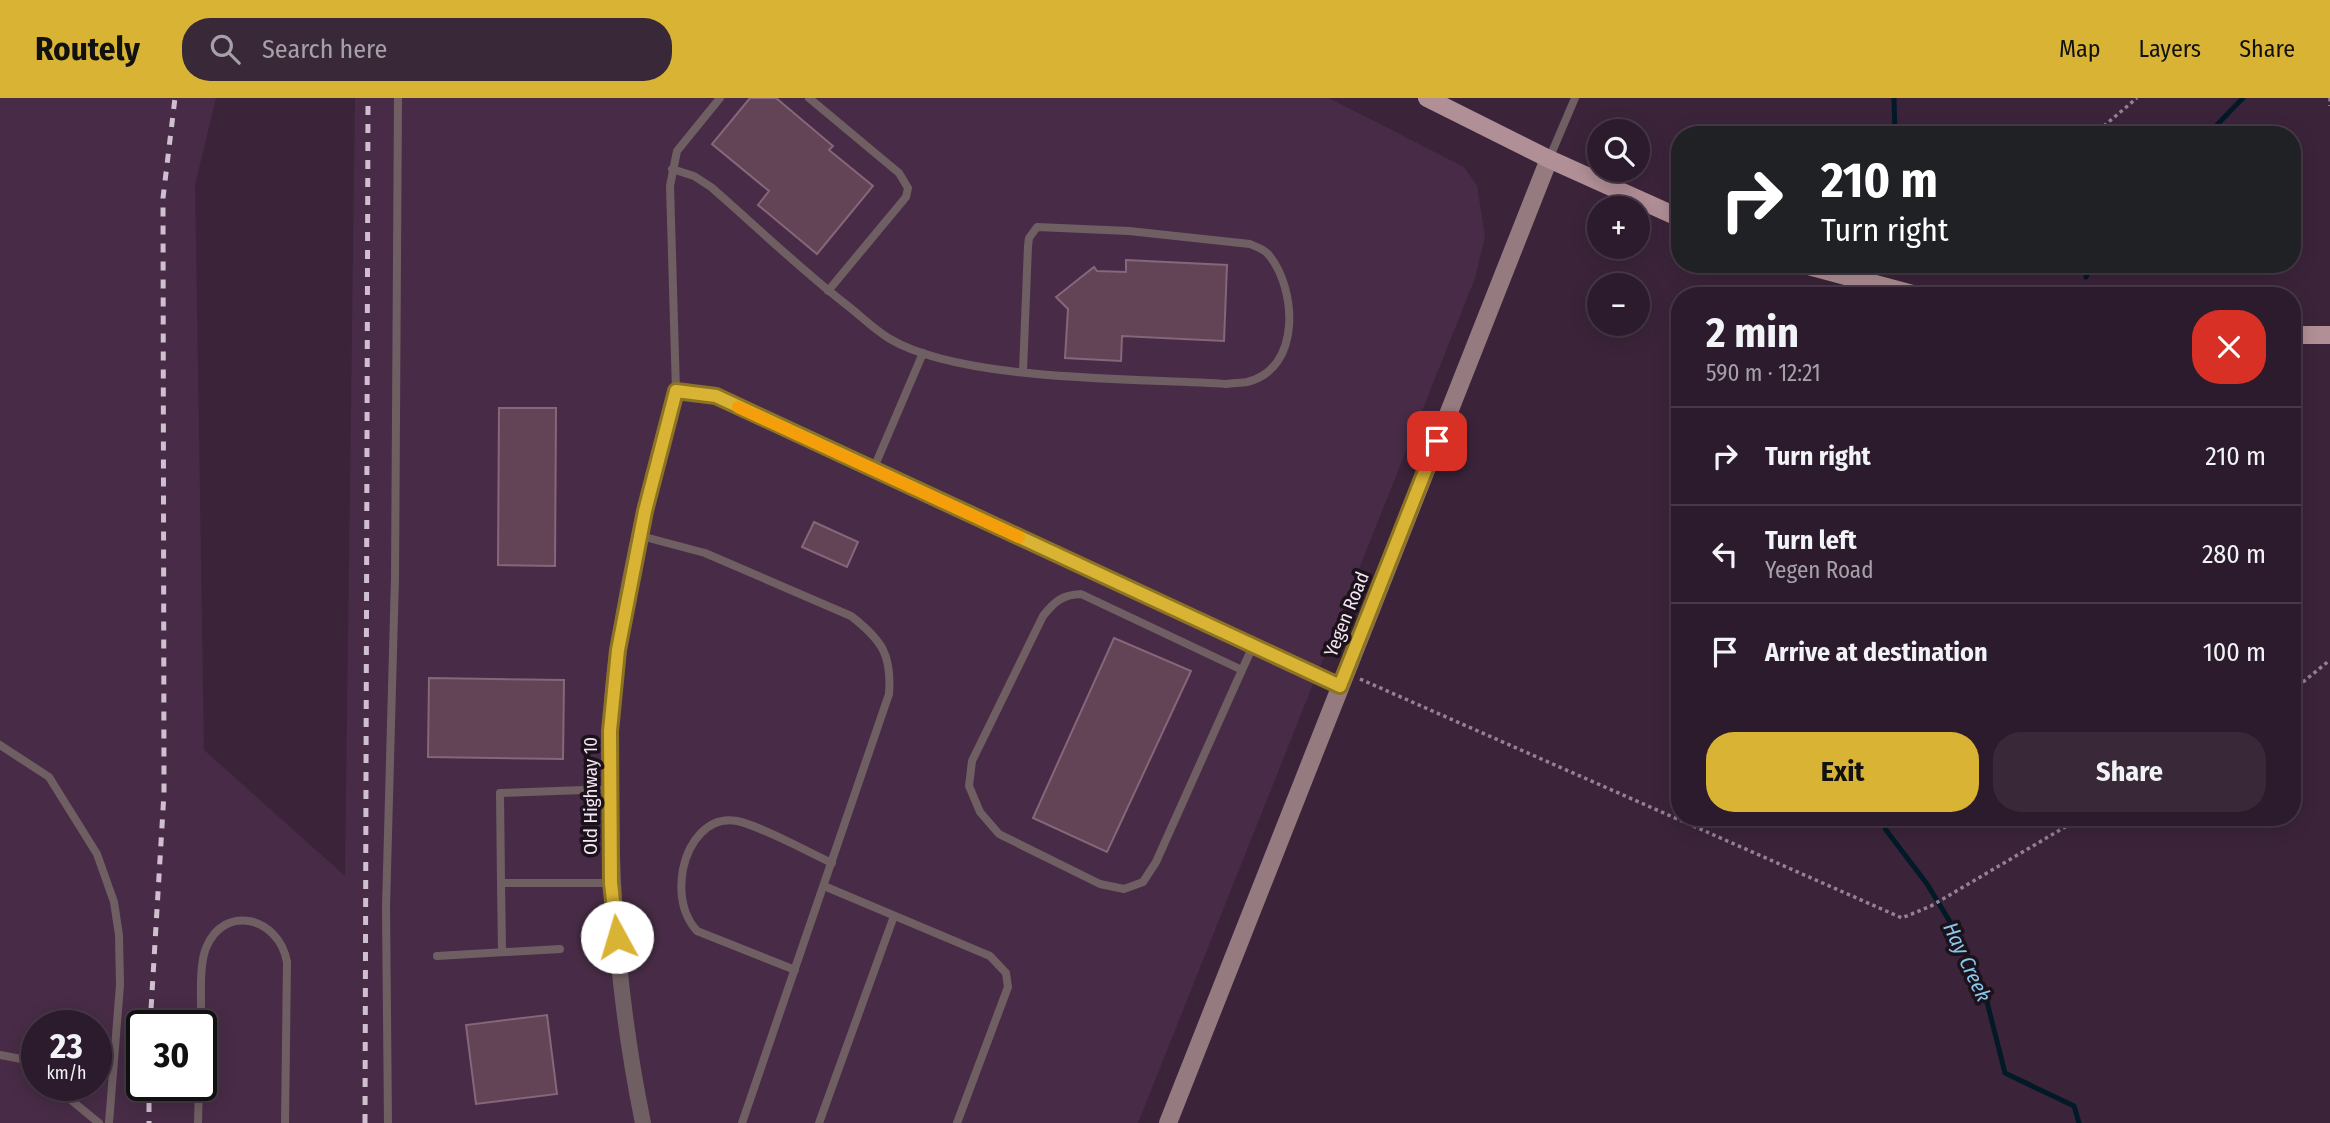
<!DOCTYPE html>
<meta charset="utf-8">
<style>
:root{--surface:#2c1b2c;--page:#382838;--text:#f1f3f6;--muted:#a6a1a9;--line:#483948;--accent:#d9b334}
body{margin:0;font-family:"Fira Sans Condensed",sans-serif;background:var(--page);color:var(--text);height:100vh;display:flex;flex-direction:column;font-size:26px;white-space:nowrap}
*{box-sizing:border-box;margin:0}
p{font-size:23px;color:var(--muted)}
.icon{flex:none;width:38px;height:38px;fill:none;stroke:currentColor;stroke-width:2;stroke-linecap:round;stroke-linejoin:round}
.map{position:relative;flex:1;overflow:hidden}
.side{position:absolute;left:1671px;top:189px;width:630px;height:539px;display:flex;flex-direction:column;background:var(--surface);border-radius:28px;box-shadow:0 4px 18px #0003,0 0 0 2px var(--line)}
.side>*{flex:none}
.top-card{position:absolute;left:1671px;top:28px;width:630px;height:147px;border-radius:28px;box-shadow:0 4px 18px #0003,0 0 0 2px var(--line);background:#202124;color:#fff;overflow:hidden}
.controls{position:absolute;left:1587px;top:21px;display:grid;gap:14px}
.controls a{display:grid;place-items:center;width:63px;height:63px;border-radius:50%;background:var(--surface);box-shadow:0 4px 18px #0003,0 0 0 2px var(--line);font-size:35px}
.speed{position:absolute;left:21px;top:912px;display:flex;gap:14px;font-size:35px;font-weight:700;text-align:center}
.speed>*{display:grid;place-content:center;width:91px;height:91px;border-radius:50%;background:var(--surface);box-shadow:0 4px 18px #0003,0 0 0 2px var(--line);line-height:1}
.speed small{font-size:18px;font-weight:400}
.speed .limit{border:4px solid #111;border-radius:10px;background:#fff;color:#111}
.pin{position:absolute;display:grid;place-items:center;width:60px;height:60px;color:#fff;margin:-30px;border-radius:14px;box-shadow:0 4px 10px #0006}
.me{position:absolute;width:77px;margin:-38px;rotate:354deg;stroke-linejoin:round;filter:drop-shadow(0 0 5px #0008)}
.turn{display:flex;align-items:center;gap:24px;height:147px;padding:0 35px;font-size:32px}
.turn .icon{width:91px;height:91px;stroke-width:2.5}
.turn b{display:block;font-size:49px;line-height:60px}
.round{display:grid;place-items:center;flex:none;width:74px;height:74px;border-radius:28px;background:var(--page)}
.overview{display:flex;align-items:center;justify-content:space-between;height:119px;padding:0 35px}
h1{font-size:42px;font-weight:700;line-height:52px}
.cta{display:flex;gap:14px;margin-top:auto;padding:14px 35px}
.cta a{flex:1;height:80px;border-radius:28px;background:var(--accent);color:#111;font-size:28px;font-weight:700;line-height:80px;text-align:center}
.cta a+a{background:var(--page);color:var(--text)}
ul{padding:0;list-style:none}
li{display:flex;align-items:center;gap:21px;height:98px;padding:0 35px;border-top:2px solid var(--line)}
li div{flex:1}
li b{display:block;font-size:26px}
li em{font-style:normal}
header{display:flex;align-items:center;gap:42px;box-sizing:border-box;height:98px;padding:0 35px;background:var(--accent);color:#111}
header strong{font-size:33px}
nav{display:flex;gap:38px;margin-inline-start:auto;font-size:24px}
.search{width:490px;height:63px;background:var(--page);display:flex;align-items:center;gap:18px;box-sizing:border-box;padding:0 24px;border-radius:28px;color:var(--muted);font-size:26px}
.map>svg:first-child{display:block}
</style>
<header>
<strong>Routely</strong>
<div class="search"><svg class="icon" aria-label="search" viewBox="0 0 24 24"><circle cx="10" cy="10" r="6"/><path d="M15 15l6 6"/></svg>Search here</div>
<nav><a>Map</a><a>Layers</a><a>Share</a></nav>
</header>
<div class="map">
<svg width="2330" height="1025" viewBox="0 0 2330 1025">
<rect width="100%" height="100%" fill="#3b243a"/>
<!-- built -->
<path fill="#482c47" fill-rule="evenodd" d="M0,0h216l-21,87 9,565 141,126 10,-778h974l135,69 13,19 8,50 -10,42 -337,845h-1138zM37,928h59v59h-59zM142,928h59v59h-59z"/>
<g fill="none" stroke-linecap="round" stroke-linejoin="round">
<!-- stream -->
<g stroke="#021a27" stroke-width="5">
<path d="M1894,0l1,37"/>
<path d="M2207,37l36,-37"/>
<path d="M2086,179l6,-13"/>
<path d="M1881,719l5,13 41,54 28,46 30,64 20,79 69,33 5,17"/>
</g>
</g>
<!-- building -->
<g fill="#624456" stroke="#866679" stroke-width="2">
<path d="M750,0h26l57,48 -4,4 44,36 -56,68 -59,-49 11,-14 -57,-47z"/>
<path d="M1126,162l101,5 -3,76 -102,-5 -1,25 -56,-3 3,-49 -12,-12 38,-30 3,4 29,1z"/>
<path d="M499,310h57l-1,158 -57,-1z"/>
<path d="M814,424l44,20 -11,25 -45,-20z"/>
<path d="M1114,540l77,33 -84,181 -74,-34z"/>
<path d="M429,580l135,2 -1,79 -135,-2z"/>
<path d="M547,917l10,79 -81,10 -10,-79z"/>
</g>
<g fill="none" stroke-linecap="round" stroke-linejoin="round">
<!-- path -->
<g stroke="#958194" stroke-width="3.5" stroke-dasharray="3.5 3.5" stroke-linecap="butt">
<path d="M2330,0v8"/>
<path d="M2093,37l44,-37"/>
<path d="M1360,581l542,239 29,-12 151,-89"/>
<path d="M2292,593l38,-31"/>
</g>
<!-- lane -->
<g stroke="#705f62" stroke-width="8">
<path d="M720,0l-43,53 -7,35 6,205 40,5 624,290"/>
<path d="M809,0l90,75 9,15 -2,9 -78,94"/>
<path d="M1549,61l26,-61"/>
<path d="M672,71l22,7 17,11c46,40 89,82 137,119 14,11 27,24 42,33 73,43 248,39 336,45 7,-1 15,-1 21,-2 55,-13 50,-94 21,-128 -4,-5 -12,-7 -18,-10l-121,-13 -92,-4 -8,11 -1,8 -5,125"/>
<path d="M873,372l50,-117"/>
<path d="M641,438l64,17 146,63c31,24 41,39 38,78l-147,429"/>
<path d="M1242,572l-161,-76c-19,1 -26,7 -38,22l-71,145 -3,25 11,26 19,22 101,50 24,5 19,-7 13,-20 86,-192 11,-24"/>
<path d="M0,647l49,32 48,77 17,48 5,33 1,50 -11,138"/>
<path d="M611,691l-111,4 1,90h110"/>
<path d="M501,785l1,68"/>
<path d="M824,788l166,70 16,17 2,14 -51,136"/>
<path d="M437,858l123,-7"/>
<path d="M795,872l-98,-39c-16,-18 -18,-39 -14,-62 5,-25 24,-54 54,-48 24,5 71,31 95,42"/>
<path d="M201,932c1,-21 -3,-63 5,-82 18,-45 73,-31 81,14l-2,161"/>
<path d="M0,957l37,7"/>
<path d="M59,987l12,15 28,23"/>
<path d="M198,1025l1,-38"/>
<path d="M388,1025l-2,-216 9,-329 3,-480"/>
<path d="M819,1025l75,-207"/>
</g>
<!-- street -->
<path stroke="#705f62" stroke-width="16" d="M643,1025c-22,-107 -32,-217 -32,-326 -1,-50 -1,-99 7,-148 13,-87 34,-174 58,-258"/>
<!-- secondary -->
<path stroke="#957a7f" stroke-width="18" d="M1168,1025l381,-964"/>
<!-- primary -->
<g stroke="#b18f96" stroke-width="18">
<path d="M1427,0l122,61 131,59"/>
<path d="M1801,166l119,32"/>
<path d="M2292,237h38"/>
</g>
<!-- rail -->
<g stroke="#d0bfcf" stroke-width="5" stroke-dasharray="9 9" stroke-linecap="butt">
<path d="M150,928l14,-233 -1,-595 12,-100"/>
<path d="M149,987v38"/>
<path d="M365,1025l3,-1025"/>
</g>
</g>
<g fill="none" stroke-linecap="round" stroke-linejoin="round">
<!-- route casing -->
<g stroke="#8d7422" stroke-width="18">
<path id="route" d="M617,839l-6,-54 -1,-152 8,-81 27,-139 31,-120 40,5 624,290 97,-245"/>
</g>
<!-- route -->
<use href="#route" stroke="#d9b334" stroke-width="12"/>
<!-- slow -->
<path stroke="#f59e0b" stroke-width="12" d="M738,309l281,130"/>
</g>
<g text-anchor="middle" stroke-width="7" stroke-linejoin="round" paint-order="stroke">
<!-- street labels -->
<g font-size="19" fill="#f5e6f4" stroke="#1c121c">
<text transform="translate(1346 516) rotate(-68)" y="7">Yegen Road</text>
<text transform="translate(590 698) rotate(-90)" y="7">Old Highway 10</text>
</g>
<!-- water labels -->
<g font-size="21" font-style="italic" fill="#8ac8ea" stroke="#1c121c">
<text transform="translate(1967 864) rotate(65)" y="7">Hay Creek</text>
</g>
</g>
</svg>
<div class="controls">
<a><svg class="icon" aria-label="search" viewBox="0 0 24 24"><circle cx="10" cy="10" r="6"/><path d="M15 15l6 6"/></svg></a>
<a>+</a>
<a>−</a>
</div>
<div class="speed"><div>23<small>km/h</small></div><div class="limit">30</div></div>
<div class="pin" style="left:1437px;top:343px;background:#d93025"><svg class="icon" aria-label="arrive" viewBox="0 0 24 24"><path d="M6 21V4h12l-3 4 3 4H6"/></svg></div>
<svg class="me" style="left:617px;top:839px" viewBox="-20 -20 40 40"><circle r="19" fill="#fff"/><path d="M0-13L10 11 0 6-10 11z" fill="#d9b334"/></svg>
<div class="top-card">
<div class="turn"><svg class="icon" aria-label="right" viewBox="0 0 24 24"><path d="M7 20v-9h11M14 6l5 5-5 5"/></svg><div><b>210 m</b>Turn right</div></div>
</div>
<section class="side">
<div class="overview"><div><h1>2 min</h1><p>590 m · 12:21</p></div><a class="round" style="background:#d93025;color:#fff"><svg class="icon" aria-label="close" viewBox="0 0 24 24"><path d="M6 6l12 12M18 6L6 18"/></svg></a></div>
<ul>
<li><svg class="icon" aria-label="right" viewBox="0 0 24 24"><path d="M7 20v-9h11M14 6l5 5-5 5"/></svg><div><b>Turn right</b></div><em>210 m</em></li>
<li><svg class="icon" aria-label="left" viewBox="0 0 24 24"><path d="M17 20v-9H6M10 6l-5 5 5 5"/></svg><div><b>Turn left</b><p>Yegen Road</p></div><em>280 m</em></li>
<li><svg class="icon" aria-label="arrive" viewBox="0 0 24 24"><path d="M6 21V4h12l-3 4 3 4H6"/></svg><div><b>Arrive at destination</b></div><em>100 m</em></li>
</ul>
<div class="cta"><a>Exit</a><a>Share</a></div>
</section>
</div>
